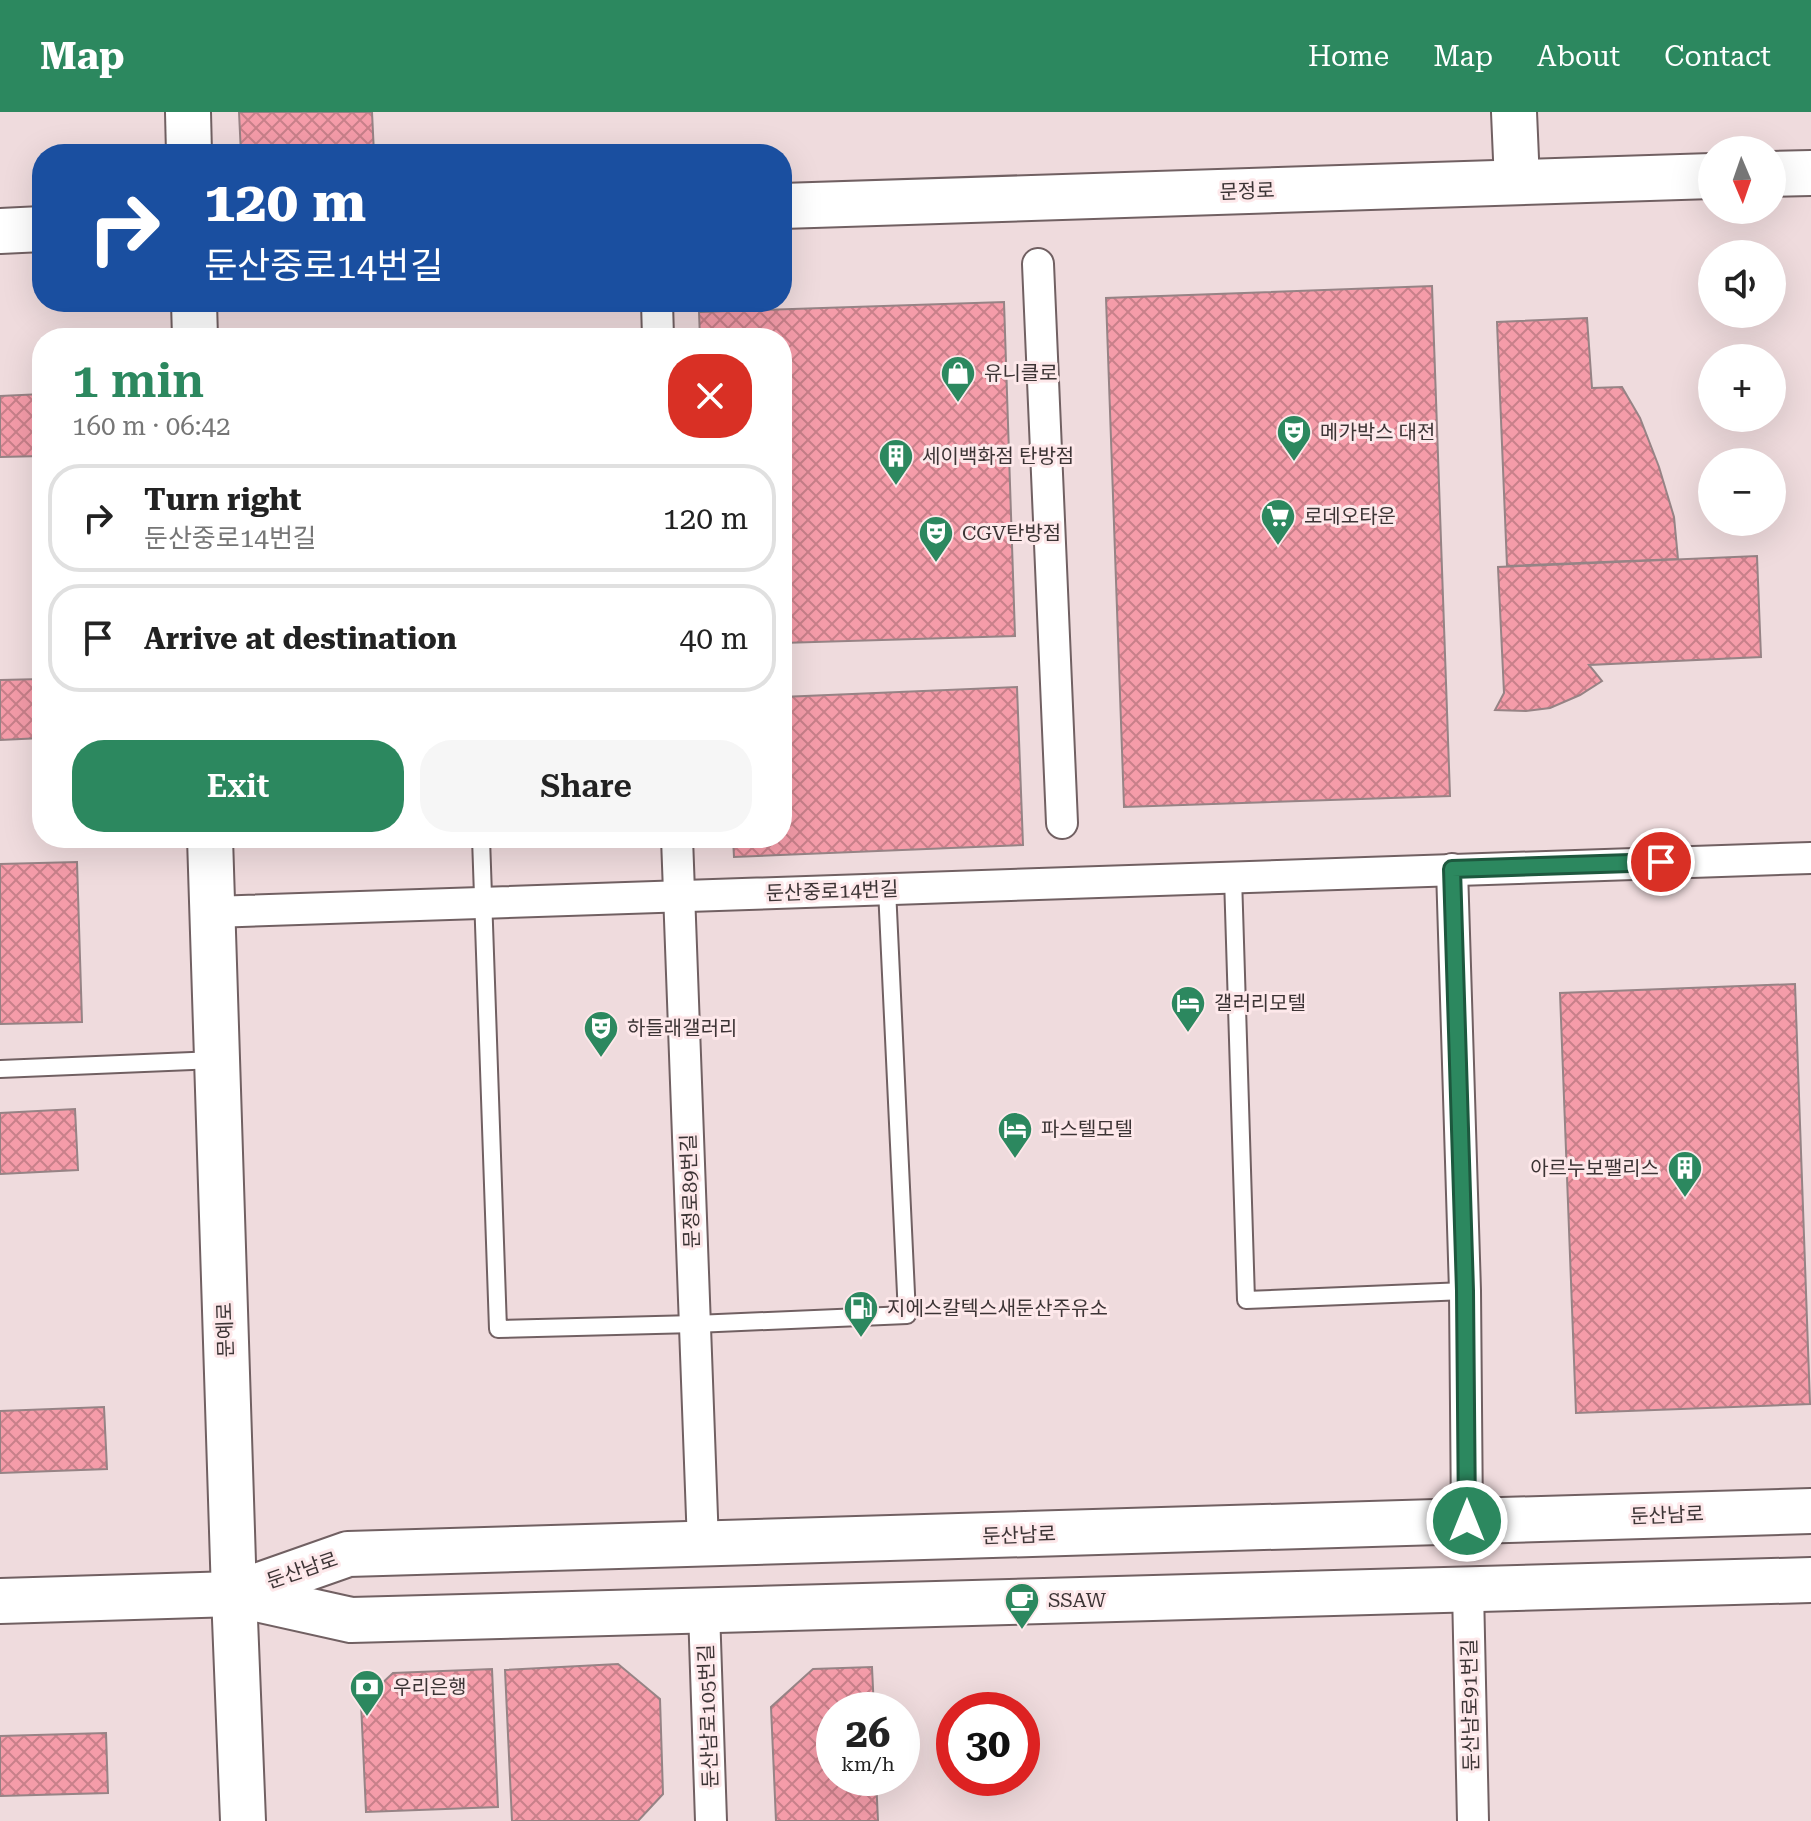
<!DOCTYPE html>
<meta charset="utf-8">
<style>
:root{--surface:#fff;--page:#f6f6f6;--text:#222;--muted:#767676;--line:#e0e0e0;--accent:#2c885f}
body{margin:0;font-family:"Roboto Serif","Noto Sans KR",serif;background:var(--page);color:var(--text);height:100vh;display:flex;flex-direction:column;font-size:30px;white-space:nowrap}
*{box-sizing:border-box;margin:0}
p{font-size:26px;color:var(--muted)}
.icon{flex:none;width:44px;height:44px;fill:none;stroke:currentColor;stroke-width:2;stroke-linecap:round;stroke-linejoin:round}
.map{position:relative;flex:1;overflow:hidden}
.panel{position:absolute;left:32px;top:216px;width:760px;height:520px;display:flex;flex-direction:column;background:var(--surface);border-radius:32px;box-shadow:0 8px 32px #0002}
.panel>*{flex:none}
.banner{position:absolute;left:32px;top:32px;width:760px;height:168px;border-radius:32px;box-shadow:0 8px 32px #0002;background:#1a4fa0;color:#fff;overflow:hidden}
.needle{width:52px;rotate:178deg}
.fabs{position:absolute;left:1698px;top:24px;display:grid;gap:16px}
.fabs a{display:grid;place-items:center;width:88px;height:88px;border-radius:50%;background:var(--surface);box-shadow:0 8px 32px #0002;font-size:40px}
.speed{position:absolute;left:816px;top:1580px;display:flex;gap:16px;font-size:40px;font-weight:700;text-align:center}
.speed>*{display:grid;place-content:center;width:104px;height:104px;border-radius:50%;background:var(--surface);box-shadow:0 8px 32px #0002;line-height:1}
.speed small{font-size:20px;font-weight:400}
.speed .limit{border:12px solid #d22;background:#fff;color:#111}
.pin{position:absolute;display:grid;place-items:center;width:68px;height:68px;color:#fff;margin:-34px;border:4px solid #fff;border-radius:50%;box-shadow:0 2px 8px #0007}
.me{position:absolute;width:88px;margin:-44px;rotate:0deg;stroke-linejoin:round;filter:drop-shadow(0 0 6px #0008)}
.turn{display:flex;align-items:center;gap:28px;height:168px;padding:0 40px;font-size:36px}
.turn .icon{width:104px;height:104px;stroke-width:2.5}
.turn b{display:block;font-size:56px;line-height:68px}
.round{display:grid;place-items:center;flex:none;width:84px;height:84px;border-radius:32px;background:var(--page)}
.overview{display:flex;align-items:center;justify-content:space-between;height:136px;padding:0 40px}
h1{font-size:48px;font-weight:600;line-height:60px;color:var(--accent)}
.primary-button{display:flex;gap:16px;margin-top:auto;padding:16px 40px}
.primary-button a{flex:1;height:92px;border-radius:32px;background:var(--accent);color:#fff;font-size:32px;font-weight:600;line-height:92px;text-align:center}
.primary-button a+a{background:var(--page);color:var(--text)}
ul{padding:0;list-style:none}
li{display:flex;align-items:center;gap:24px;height:108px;margin:0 16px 12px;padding:0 24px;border:4px solid var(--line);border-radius:32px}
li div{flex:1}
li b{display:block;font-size:30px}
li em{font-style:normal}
header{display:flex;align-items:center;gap:48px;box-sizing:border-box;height:112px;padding:0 40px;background:var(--accent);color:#fff}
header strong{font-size:38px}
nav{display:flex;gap:44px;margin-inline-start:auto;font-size:28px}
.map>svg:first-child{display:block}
</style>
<header>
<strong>Map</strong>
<nav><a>Home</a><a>Map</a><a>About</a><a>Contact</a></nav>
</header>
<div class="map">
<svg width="1811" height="1709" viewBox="0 0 1811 1709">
<defs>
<pattern id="building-cross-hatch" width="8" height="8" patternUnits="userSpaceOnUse" patternTransform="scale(2)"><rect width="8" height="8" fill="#f59ca9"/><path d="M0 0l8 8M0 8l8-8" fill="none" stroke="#c8808a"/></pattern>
</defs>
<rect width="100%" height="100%" fill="#efdbdd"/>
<!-- building -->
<g fill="url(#building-cross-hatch)" stroke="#968385" stroke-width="2">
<path d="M239,0h133l2,42h-133z"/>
<path d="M1432,174l18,510 -326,11 -18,-509z"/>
<path d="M1004,190l11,334 -233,7v-305h-82l-1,-26z"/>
<path d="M1587,206l5,70 30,-1 18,31 19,49 15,50 4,42 -171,7 -10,-244z"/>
<path d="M42,282v62l-42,1v-61z"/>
<path d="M1757,444l4,101 -172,8 13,16 -22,14 -30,13 -24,3 -31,-1 9,-17 -6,-126z"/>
<path d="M42,567v59l-42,2v-60z"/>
<path d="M1017,575l6,158 -289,12 -1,-19h49v-141z"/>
<path d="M77,750l5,160 -82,2v-160z"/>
<path d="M1795,872l15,420 -234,9 -16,-420z"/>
<path d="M75,997l3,61 -78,4v-61z"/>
<path d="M104,1295l3,62 -107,4v-62z"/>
<path d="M618,1552l42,35 3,95 -25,27h-126l-7,-151z"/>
<path d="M872,1555l2,43h-40v68h42l2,43h-102l-5,-114 42,-38z"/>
<path d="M492,1557l6,138 -132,5 -5,-109 32,-30z"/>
<path d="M106,1621l2,60 -108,3v-60z"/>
</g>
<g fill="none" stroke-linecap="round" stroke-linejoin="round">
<!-- lane casing -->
<g stroke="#716062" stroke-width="20">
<g id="lane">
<path d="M481,726l17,491 197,-5 212,-9 -20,-426"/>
<path d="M1233,765l13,423 219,-9"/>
<path d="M0,957l216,-9"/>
</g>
</g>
<!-- street casing -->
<g stroke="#716062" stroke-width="34">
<g id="street">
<path d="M1038,152l24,559"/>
<path d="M657,190l1,36"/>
<path d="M677,726l26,706"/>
<path d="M1452,757l13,422 2,230"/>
<path d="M213,800l1598,-54"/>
<path d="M1468,1478l5,231"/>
<path d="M704,1498l7,211"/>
</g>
</g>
<!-- secondary casing -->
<g stroke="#716062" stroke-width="48">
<g id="secondary">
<path d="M188,0l1,42"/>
<path d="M1514,0l3,70"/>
<path d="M1772,62l39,-1"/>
<path d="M782,94l930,-30"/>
<path d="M0,119l42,-2"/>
<path d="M194,190l1,36"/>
<path d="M210,726l24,756 9,227"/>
<path d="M234,1482l114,-40 1463,-43"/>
<path d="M0,1489l234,-7 117,26 1460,-40"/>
</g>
</g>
<!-- lane -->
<use href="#lane" stroke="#fff" stroke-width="16"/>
<!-- street -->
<use href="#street" stroke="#fff" stroke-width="30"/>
<!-- secondary -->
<use href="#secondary" stroke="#fff" stroke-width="44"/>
</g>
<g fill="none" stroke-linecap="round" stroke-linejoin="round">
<!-- route casing -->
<g stroke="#1d583e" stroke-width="20">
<path id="route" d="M1467,1409l-2,-230 -13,-422 209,-7"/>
</g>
<!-- route -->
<use href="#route" stroke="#2c885f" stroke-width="14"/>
</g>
<!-- icons -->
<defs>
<g id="shop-pin" transform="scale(1.8)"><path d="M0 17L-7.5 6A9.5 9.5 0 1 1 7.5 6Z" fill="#2c885f" stroke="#fde8ea"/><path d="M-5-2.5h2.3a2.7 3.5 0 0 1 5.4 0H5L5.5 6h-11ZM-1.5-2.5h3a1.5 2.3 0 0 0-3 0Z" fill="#fff"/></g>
<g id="theatre-pin" transform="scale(1.8)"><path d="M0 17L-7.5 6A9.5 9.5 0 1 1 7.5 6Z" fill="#2c885f" stroke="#fde8ea"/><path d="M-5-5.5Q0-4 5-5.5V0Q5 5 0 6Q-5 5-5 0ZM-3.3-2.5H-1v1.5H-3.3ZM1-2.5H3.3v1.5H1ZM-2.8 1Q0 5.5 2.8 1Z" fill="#fff"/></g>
<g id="building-pin" transform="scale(1.8)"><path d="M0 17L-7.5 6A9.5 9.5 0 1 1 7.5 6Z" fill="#2c885f" stroke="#fde8ea"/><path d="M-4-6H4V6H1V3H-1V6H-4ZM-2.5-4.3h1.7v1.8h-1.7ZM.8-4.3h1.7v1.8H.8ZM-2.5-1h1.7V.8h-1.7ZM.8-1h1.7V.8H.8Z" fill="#fff"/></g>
<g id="supermarket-pin" transform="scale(1.8)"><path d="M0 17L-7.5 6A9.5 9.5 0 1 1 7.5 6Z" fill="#2c885f" stroke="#fde8ea"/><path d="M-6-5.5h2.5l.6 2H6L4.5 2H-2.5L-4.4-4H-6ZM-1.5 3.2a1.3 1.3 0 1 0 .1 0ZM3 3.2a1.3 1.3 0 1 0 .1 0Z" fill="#fff"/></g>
<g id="hotel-pin" transform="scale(1.8)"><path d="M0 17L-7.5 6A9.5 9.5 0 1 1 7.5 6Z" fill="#2c885f" stroke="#fde8ea"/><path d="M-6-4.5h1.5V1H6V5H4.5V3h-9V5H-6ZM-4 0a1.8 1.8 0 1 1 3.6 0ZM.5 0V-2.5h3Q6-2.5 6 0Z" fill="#fff"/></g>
<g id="fuel-pin" transform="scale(1.8)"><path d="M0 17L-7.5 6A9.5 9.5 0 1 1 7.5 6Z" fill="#2c885f" stroke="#fde8ea"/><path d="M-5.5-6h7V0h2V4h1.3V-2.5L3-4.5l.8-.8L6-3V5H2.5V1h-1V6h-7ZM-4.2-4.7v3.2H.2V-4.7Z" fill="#fff"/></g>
<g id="cafe-pin" transform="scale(1.8)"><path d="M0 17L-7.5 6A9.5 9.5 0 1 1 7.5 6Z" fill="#2c885f" stroke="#fde8ea"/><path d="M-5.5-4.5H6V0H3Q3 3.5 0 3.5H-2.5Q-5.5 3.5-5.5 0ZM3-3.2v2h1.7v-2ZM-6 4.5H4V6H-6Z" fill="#fff"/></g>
<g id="bank-pin" transform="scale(1.8)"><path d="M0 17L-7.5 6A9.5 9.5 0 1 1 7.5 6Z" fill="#2c885f" stroke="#fde8ea"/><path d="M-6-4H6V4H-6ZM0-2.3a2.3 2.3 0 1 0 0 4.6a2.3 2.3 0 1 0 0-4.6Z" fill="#fff"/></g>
</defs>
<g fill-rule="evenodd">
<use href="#shop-pin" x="958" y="261"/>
<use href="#theatre-pin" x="1294" y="320"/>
<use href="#building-pin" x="896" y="344"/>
<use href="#supermarket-pin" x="1278" y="404"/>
<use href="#theatre-pin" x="936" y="421"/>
<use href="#hotel-pin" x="1188" y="891"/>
<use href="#theatre-pin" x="601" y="916"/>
<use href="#hotel-pin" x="1015" y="1017"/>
<use href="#building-pin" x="1685" y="1056"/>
<use href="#fuel-pin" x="861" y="1196"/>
<use href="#cafe-pin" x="1022" y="1488"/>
<use href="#bank-pin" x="367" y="1575"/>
</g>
<g text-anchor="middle" stroke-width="6" stroke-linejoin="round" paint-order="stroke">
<!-- street labels -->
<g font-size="20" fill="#3c3435" stroke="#fde8ea">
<text transform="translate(1247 79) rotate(-2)" y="7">문정로</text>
<text transform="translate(832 779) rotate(-2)" y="7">둔산중로14번길</text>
<text transform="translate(690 1079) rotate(-92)" y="7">문정로89번길</text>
<text transform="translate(225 1218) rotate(-92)" y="7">문예로</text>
<text transform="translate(1667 1403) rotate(-2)" y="7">둔산남로</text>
<text transform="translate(1019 1423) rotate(-2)" y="7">둔산남로</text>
<text transform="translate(302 1458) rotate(-19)" y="7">둔산남로</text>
<text transform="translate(1470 1593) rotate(-91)" y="7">둔산남로91번길</text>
<text transform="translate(708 1604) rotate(-92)" y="7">둔산남로105번길</text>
</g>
<!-- poi labels -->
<g font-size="20" fill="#3c3435" stroke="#fde8ea" text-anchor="start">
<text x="984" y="268">유니클로</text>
<text x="1320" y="327">메가박스 대전</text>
<text x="922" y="351">세이백화점 탄방점</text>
<text x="1304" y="411">로데오타운</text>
<text x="962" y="428">CGV탄방점</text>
<text x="1214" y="898">갤러리모텔</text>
<text x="627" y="923">하들래갤러리</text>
<text x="1041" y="1024">파스텔모텔</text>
<text x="1659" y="1063" text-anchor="end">아르누보팰리스</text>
<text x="887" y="1203">지에스칼텍스새둔산주유소</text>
<text x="1048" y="1495">SSAW</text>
<text x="393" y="1582">우리은행</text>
</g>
</g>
</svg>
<div class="fabs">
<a><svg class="needle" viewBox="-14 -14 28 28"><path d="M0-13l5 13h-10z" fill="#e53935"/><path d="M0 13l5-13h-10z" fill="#767676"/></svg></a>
<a><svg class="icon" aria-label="sound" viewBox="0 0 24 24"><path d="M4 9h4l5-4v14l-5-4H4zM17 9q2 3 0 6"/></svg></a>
<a>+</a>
<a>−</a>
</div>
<div class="speed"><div>26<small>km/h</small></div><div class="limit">30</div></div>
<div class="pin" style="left:1661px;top:750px;background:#d93025"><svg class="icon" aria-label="arrive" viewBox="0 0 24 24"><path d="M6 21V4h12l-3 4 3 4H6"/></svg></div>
<svg class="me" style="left:1467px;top:1409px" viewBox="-20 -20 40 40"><circle r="17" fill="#2c885f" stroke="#fff" stroke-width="3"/><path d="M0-11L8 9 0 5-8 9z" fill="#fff"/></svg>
<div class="banner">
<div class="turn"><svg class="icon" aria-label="right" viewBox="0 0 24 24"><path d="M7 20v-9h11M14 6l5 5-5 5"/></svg><div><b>120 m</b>둔산중로14번길</div></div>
</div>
<section class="panel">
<div class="overview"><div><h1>1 min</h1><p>160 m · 06:42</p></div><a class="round" style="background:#d93025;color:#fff"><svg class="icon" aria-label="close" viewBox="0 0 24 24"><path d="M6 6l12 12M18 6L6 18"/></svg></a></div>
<ul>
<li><svg class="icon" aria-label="right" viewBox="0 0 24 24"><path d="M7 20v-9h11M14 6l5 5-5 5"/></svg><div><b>Turn right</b><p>둔산중로14번길</p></div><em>120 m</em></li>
<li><svg class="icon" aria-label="arrive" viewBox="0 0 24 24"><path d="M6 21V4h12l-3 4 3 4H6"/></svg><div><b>Arrive at destination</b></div><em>40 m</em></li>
</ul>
<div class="primary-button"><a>Exit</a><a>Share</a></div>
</section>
</div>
